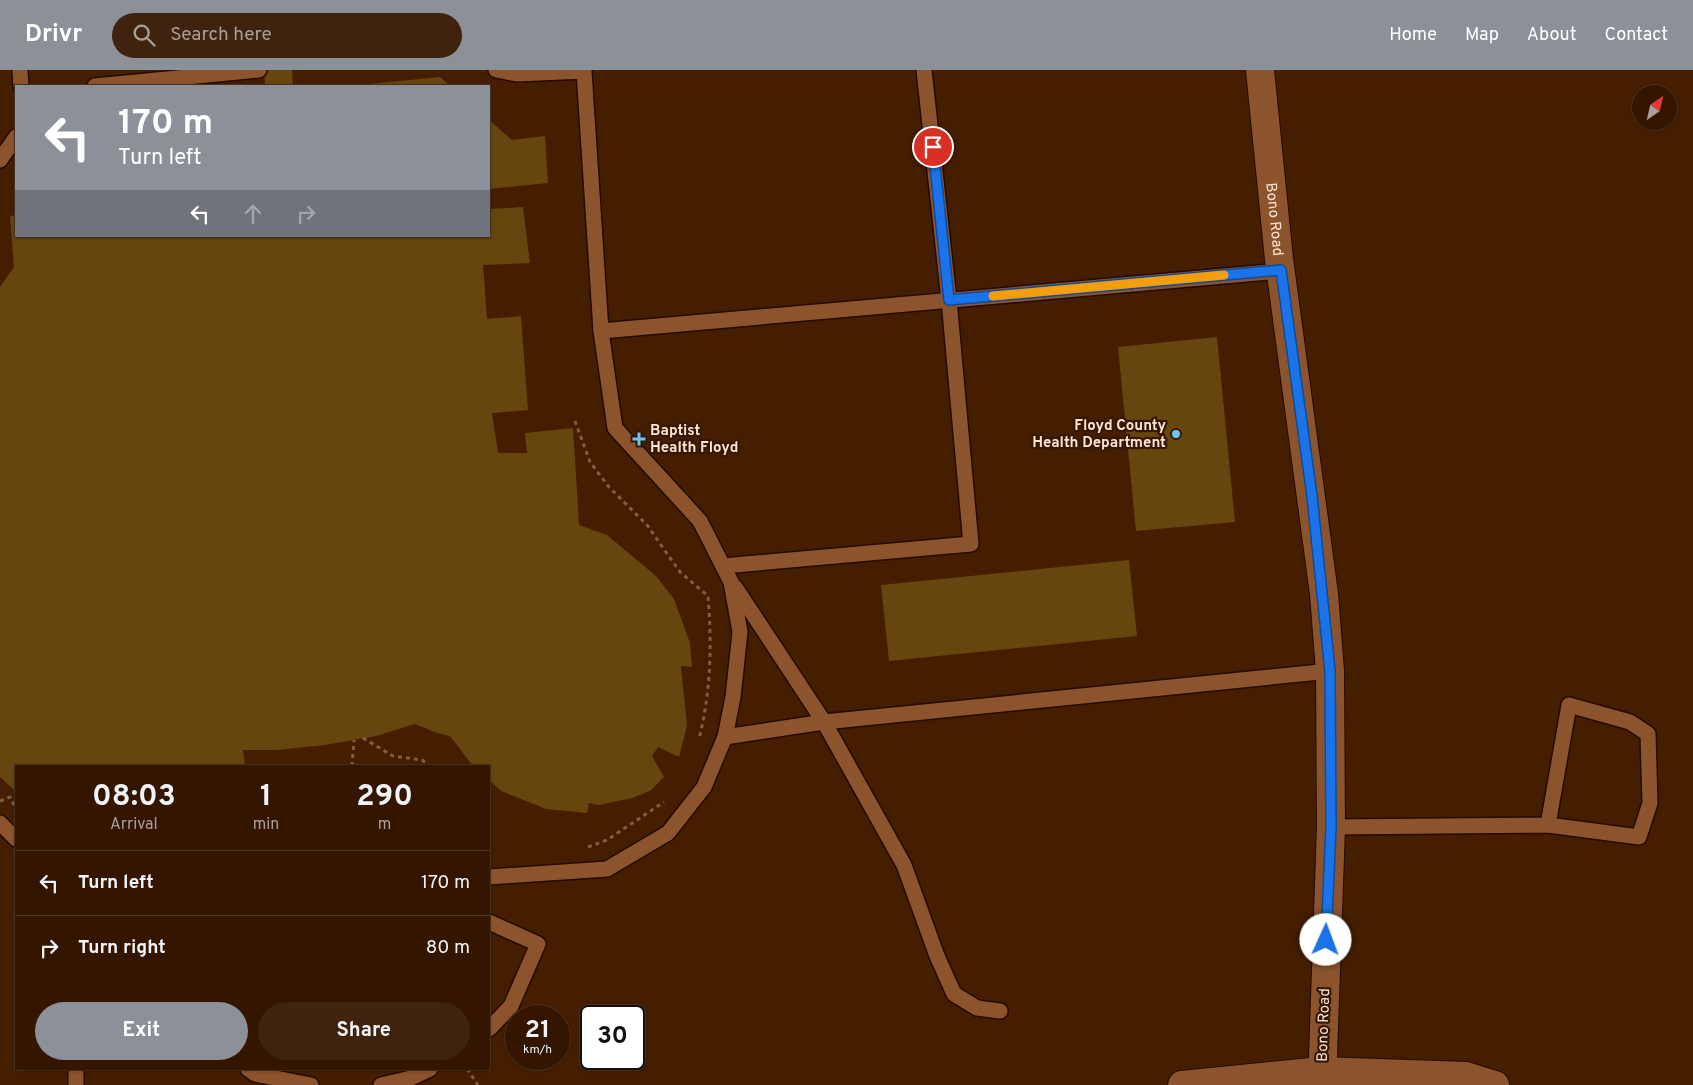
<!DOCTYPE html>
<style>
:root{--surface:#341600;--page:#3f230f;--text:#f1f3f6;--muted:#a99f99;--line:#4e3522;--accent:#8c9099}
body{margin:0;font-family:Overpass,sans-serif;background:var(--page);color:var(--text);height:100vh;display:flex;flex-direction:column;font-size:19px;white-space:nowrap}
*{box-sizing:border-box;margin:0}
p{font-size:16px;color:var(--muted)}
.icon{flex:none;width:28px;height:28px;fill:none;stroke:currentColor;stroke-width:2;stroke-linecap:round;stroke-linejoin:round}
.map{position:relative;flex:1;overflow:hidden}
.details{position:absolute;left:15px;top:695px;width:475px;height:305px;display:flex;flex-direction:column;background:var(--surface);border-radius:0px;box-shadow:0 1px 4px #0004,0 0 0 1px var(--line)}
.details>*{flex:none}
.guide{position:absolute;left:15px;top:15px;width:475px;height:152px;border-radius:0px;box-shadow:0 1px 4px #0004,0 0 0 1px var(--line);background:#8c9099;color:#fff;overflow:hidden}
.needle{width:32px;rotate:34deg}
.tools{position:absolute;left:1632px;top:15px;display:grid;gap:10px}
.tools a{display:grid;place-items:center;width:45px;height:45px;border-radius:50%;background:var(--surface);box-shadow:0 1px 4px #0004,0 0 0 1px var(--line);font-size:25px}
.speed{position:absolute;left:505px;top:935px;display:flex;gap:10px;font-size:25px;font-weight:700;text-align:center}
.speed>*{display:grid;place-content:center;width:65px;height:65px;border-radius:50%;background:var(--surface);box-shadow:0 1px 4px #0004,0 0 0 1px var(--line);line-height:1}
.speed small{font-size:12px;font-weight:400}
.speed .limit{border:2px solid #111;border-radius:8px;background:#fff;color:#111}
.pin{position:absolute;display:grid;place-items:center;width:42px;height:42px;color:#fff;margin:-21px;border:2px solid #fff;border-radius:50%;box-shadow:0 1px 5px #0007}
.me{position:absolute;width:55px;margin:-28px;rotate:2deg;stroke-linejoin:round;filter:drop-shadow(0 0 4px #0008)}
.turn{display:flex;align-items:center;gap:18px;height:105px;padding:0 20px;font-size:22px}
.turn .icon{width:65px;height:65px;stroke-width:2.5}
.turn b{display:block;font-size:35px;line-height:42px}
.lanes{display:flex;align-items:center;height:48px;padding:0 20px;background:#0003;justify-content:center;gap:25px;direction:ltr}
.lanes .off{opacity:.35}
.eta{display:flex;justify-content:space-evenly;align-items:center;height:85px;text-align:center}
.eta b{font-size:30px;font-weight:700;line-height:35px}
.button{display:flex;gap:10px;margin-top:auto;padding:10px 20px}
.button a{flex:1;height:58px;border-radius:30px;background:var(--accent);color:#fff;font-size:20px;font-weight:700;line-height:58px;text-align:center}
.button a+a{background:var(--page);color:var(--text)}
ul{padding:0;list-style:none}
li{display:flex;align-items:center;gap:15px;height:65px;padding:0 20px;border-top:1px solid var(--line)}
li div{flex:1}
li b{display:block;font-size:19px}
li em{font-style:normal}
header{display:flex;align-items:center;gap:30px;box-sizing:border-box;height:70px;padding:0 25px;background:var(--accent);color:#fff}
header strong{font-size:24px}
nav{display:flex;gap:28px;margin-inline-start:auto;font-size:18px}
.search{width:350px;height:45px;background:var(--page);display:flex;align-items:center;gap:12px;box-sizing:border-box;padding:0 18px;border-radius:28px;color:var(--muted);font-size:19px}
.map>svg:first-child{display:block}
</style>
<header>
<strong>Drivr</strong>
<div class="search"><svg class="icon" aria-label="search" viewBox="0 0 24 24"><circle cx="10" cy="10" r="6"/><path d="M15 15l6 6"/></svg>Search here</div>
<nav><a>Home</a><a>Map</a><a>About</a><a>Contact</a></nav>
</header>
<div class="map">
<svg width="1693" height="1015" viewBox="0 0 1693 1015">
<rect width="100%" height="100%" fill="#451e00"/>
<!-- building -->
<g fill="#66450f">
<path d="M264,0h28l1,16h-28z"/>
<path d="M440,7l10,9h-91v-1z"/>
<path d="M489,50l23,20 33,-4 3,47 -59,6z"/>
<path d="M523,137l7,56 -47,2 4,54 34,-3 7,94 -36,3 6,40h29l-2,-20 48,-5 6,97 28,10 49,41 18,23 16,44 2,24 -11,-1 6,60 -8,31 -21,-10 -6,9 12,21 -14,14 -18,7 -33,7 -10,-2 -2,10 -41,-4 -45,-18 -12,-11v-14h-16l-23,-30 -13,-3 -22,-9 -39,12 -51,9 -48,5h-34l2,16h-229v25l-3,-2 -13,-12v-490l14,-20 -4,-51 6,-1v21h473v-27z"/>
<path d="M1217,267l18,185 -99,9 -18,-184z"/>
<path d="M1129,490l8,76 -248,25 -8,-76z"/>
</g>
<g fill="none" stroke-linecap="round" stroke-linejoin="round">
<!-- lane casing -->
<g stroke="#240a00" stroke-width="18">
<g id="lane">
<path d="M20,0l1,16"/>
<path d="M496,0l21,4 67,-3 17,260"/>
<path d="M95,16l164,-16"/>
<path d="M0,90l16,-23"/>
<path d="M723,496l248,-22 -22,-244 -25,-230"/>
<path d="M735,517l89,135 80,143 33,91 17,38 23,14 23,3"/>
<path d="M725,667l8,-40 7,-65 -9,-50 -31,-61 -85,-93 -14,-97 680,-60"/>
<path d="M0,753l16,16"/>
<path d="M1331,757l217,-2 91,12 11,-34 -2,-69 -18,-12 -61,-17 -21,120"/>
<path d="M489,807l118,-8 61,-36 36,-46 21,-50 99,-15 506,-51"/>
<path d="M489,852l49,22 -27,62 -22,23"/>
<path d="M76,999v16"/>
<path d="M248,999l7,5 56,11"/>
<path d="M381,1015l30,-7 19,-9"/>
</g>
</g>
<!-- street casing -->
<g stroke="#240a00" stroke-width="30">
<g id="street">
<path id="s1" d="M1260,0l19,189 45,335 6,77 1,156 -9,258"/>
<path d="M1182,1015l139,-14 145,5 29,9"/>
</g>
</g>
<!-- path -->
<g stroke="#815e44" stroke-width="3" stroke-dasharray="4 4" stroke-linecap="butt">
<path d="M575,351l15,41 19,25 38,38 33,47 28,24c4,49 3,95 -9,143"/>
<path d="M363,668l30,18 29,4 8,6"/>
<path d="M352,696l2,-26"/>
<path d="M0,731l10,-4 6,12"/>
<path d="M588,777l19,-7 57,-38"/>
<path d="M467,999l11,16"/>
</g>
<!-- lane -->
<use href="#lane" stroke="#8c542d" stroke-width="15"/>
<!-- street -->
<use href="#street" stroke="#8c542d" stroke-width="28"/>
</g>
<g fill="none" stroke-linecap="round" stroke-linejoin="round">
<!-- route casing -->
<g stroke="#114b97" stroke-width="12">
<path id="route" d="M933,77l16,153 332,-30 31,226 18,175 1,156 -5,113"/>
</g>
<!-- route -->
<use href="#route" stroke="#1a73e8" stroke-width="9"/>
<!-- slow -->
<path stroke="#f59e0b" stroke-width="9" d="M993,226l231,-21"/>
</g>
<!-- markers -->
<g fill="#6cc3f2" stroke="#341804" stroke-width="2">
<circle cx="1176" cy="364" r="5"/>
<path d="M636.5 361.5h5v5h5v5h-5v5h-5v-5h-5v-5h5z"/>
</g>
<g text-anchor="middle" stroke-width="4.5" stroke-linejoin="round" paint-order="stroke">
<!-- street labels -->
<g font-size="15" fill="#ffe4d4" stroke="#341804">
<text dy="5" stroke="none"><textPath href="#s1" startOffset="150">Bono Road</textPath></text>
<text transform="translate(1323 955) rotate(-88)" y="5">Bono Road</text>
</g>
<!-- poi labels -->
<g font-size="15" font-weight="bold" fill="#ffe4d4" stroke="#341804" text-anchor="end">
<text x="1166" y="360">Floyd County<tspan x="1166" dy="17">Health Department</tspan></text>
<text x="650" y="365" text-anchor="start">Baptist<tspan x="650" dy="17">Health Floyd</tspan></text>
</g>
</g>
</svg>
<div class="tools">
<a><svg class="needle" viewBox="-14 -14 28 28"><path d="M0-13l5 13h-10z" fill="#e53935"/><path d="M0 13l5-13h-10z" fill="#a99f99"/></svg></a>
</div>
<div class="speed"><div>21<small>km/h</small></div><div class="limit">30</div></div>
<div class="pin" style="left:933px;top:77px;background:#d93025"><svg class="icon" aria-label="arrive" viewBox="0 0 24 24"><path d="M6 21V4h12l-3 4 3 4H6"/></svg></div>
<svg class="me" style="left:1326px;top:870px" viewBox="-20 -20 40 40"><circle r="19" fill="#fff"/><path d="M0-13L10 11 0 6-10 11z" fill="#1a73e8"/></svg>
<div class="guide">
<div class="turn"><svg class="icon" aria-label="left" viewBox="0 0 24 24"><path d="M17 20v-9H6M10 6l-5 5 5 5"/></svg><div><b>170 m</b>Turn left</div></div>
<div class="lanes"><svg class="icon" aria-label="left" viewBox="0 0 24 24"><path d="M17 20v-9H6M10 6l-5 5 5 5"/></svg><svg class="icon off" aria-label="ahead" viewBox="0 0 24 24"><path d="M12 20V5M6 11l6-6 6 6"/></svg><svg class="icon off" aria-label="right" viewBox="0 0 24 24"><path d="M7 20v-9h11M14 6l5 5-5 5"/></svg></div>
</div>
<section class="details">
<div class="eta">
<div><b>08:03</b><p>Arrival</p></div>
<div><b>1</b><p>min</p></div>
<div><b>290</b><p>m</p></div>
</div>
<ul>
<li><svg class="icon" aria-label="left" viewBox="0 0 24 24"><path d="M17 20v-9H6M10 6l-5 5 5 5"/></svg><div><b>Turn left</b></div><em>170 m</em></li>
<li><svg class="icon" aria-label="right" viewBox="0 0 24 24"><path d="M7 20v-9h11M14 6l5 5-5 5"/></svg><div><b>Turn right</b></div><em>80 m</em></li>
</ul>
<div class="button"><a>Exit</a><a>Share</a></div>
</section>
</div>
